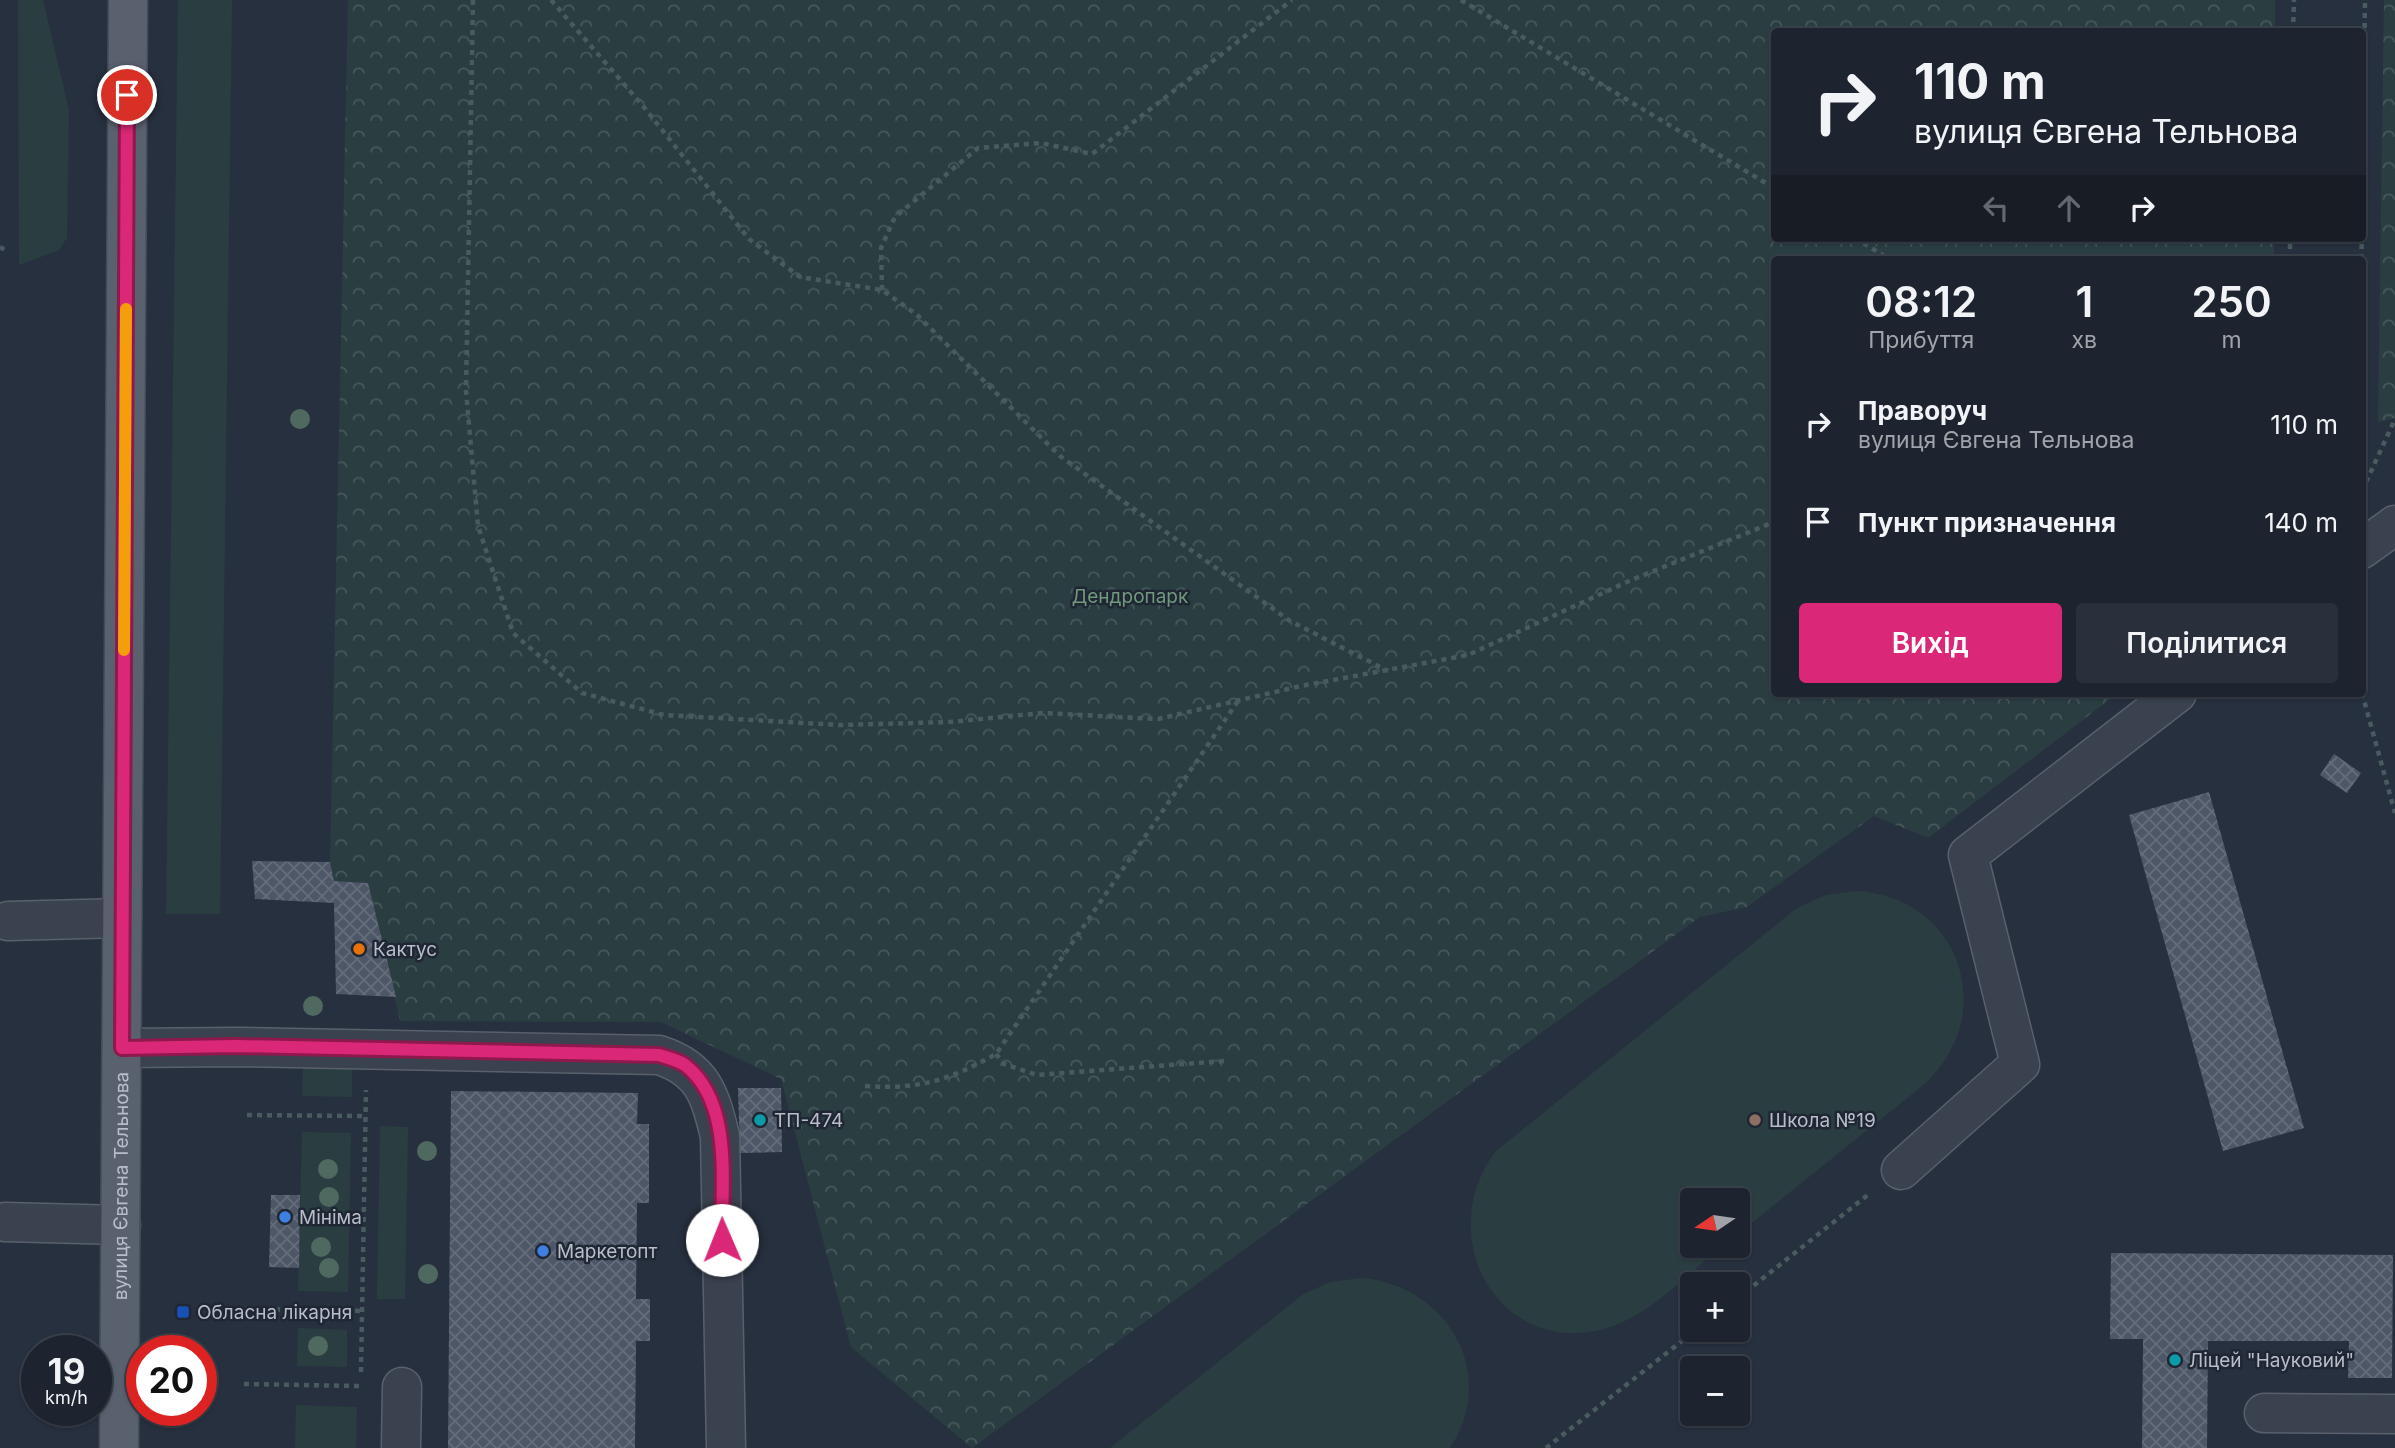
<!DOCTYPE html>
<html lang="uk">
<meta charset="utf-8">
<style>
:root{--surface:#1d242f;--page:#2a303b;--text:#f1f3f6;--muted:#a0a4aa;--line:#3b414b;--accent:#db2777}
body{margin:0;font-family:Inter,sans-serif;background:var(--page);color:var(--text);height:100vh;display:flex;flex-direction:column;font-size:26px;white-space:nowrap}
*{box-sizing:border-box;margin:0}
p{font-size:23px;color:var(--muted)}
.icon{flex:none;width:38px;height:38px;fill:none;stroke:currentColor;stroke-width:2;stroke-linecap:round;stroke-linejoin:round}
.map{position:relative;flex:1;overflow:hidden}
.side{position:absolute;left:1771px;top:256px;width:595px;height:441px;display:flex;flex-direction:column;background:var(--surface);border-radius:7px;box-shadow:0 2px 5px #0004,0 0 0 2px var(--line)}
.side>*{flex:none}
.hud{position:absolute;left:1771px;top:28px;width:595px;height:214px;border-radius:7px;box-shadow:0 2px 5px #0004,0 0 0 2px var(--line);background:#1d242f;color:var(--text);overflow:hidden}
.needle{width:46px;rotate:257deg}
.fabs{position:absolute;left:1680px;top:1188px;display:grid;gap:14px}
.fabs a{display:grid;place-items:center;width:70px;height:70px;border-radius:7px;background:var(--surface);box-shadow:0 2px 5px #0004,0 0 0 2px var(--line);font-size:35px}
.speed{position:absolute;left:21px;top:1335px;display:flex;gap:14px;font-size:35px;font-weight:700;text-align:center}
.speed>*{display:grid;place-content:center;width:91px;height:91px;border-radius:50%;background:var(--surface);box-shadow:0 2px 5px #0004,0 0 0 2px var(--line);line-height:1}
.speed small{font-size:18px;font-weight:400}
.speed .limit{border:10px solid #d22;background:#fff;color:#111}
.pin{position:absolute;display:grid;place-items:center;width:60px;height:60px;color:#fff;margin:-30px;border:4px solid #fff;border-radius:50%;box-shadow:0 2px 7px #0007}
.me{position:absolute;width:77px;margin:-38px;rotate:359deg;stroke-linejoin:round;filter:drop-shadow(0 0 5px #0008)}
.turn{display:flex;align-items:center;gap:24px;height:147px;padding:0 28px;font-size:32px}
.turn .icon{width:91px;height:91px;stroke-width:2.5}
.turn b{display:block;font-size:49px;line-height:60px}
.lanes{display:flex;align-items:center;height:66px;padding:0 28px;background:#0003;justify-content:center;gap:35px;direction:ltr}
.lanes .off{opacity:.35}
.eta{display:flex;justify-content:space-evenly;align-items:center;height:119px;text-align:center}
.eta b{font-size:42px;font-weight:600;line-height:49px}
.cta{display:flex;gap:14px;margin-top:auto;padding:14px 28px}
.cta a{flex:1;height:80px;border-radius:7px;background:var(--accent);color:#fff;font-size:28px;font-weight:600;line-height:80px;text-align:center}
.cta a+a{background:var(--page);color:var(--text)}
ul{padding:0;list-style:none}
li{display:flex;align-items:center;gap:21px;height:98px;padding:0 28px}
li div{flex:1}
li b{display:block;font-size:26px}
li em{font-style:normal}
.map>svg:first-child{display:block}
</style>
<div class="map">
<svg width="2395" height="1448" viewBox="0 0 2395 1448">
<defs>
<pattern id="forest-crowns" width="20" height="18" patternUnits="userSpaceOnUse" patternTransform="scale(1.75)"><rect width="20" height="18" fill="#2a3e41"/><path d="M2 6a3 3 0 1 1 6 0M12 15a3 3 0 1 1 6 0" fill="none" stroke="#47585b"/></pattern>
<pattern id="building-cross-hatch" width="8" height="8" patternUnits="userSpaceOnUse" patternTransform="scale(1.75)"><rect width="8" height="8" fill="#4d5767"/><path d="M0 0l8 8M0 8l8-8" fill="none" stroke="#656d7b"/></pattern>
</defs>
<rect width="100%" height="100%" fill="#27303f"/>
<!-- green -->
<g fill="#2a3e41">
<path d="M18,0h25l26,110 -2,128 -8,12 -40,15z"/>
<path d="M178,0h54l-12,914h-54z"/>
<path d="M1857,891c107,7 143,128 64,196l-183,147v-34h-46v46h30c-36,29 -75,73 -122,84 -105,24 -167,-97 -104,-179l301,-243 29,-13z"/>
<path d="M303,1065l49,1v31l-50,-1z"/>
<path d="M380,1126l28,1 -3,172h-28z"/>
<path d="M302,1132l49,1 -3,159 -50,-1z"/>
<path d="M1361,1278c86,7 138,95 89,170h-340l192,-153 28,-13z"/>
<path d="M298,1328l49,2v37l-50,-1z"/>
<path d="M296,1405l61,2 -1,41h-61z"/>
</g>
<!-- forest -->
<g fill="url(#forest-crowns)">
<path d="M348,0h1927v31l-501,1v206h500v21h-500v434h344l-190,145 -54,-22 -127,91 -47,10 -728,531 -121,-101 -70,-268 -120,-57 -261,-1 -32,-138 -34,-2 -4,-19z"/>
<path d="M2384,0h11v418l-17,4z"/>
</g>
<!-- building -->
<g fill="url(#building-cross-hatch)">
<path d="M2334,754l27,19 -14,20 -27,-18z"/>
<path d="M2209,792l95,336 -81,23 -94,-336z"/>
<path d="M252,861l78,1 4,19 34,2 28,114 -60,-3 -2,-91 -79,-4z"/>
<path d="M738,1088h43l1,64 -42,1z"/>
<path d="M451,1091l187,2 -1,31h12v79h-12l-1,96h14v42h-14l-1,107h-187z"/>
<path d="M271,1195h29l-1,73 -30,-1z"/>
<path d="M2111,1253l282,2 -1,123h-44l1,-37h-141l-1,107h-65l1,-109h-33z"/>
</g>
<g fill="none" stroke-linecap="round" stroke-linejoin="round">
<!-- minor casing -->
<g stroke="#59606c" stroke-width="41">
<g id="minor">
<path d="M2362,549l33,-24"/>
<path d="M8,921l114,-3"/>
<path d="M122,1048l115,-1 422,8c44,14 51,40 61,81l6,312"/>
<path d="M1901,1170l119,-106 -52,-209 209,-162"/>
<path d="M5,1222l116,3"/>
<path d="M2264,1413l131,1"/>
<path d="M401,1448l1,-61"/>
</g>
</g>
<!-- major casing -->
<g stroke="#454b58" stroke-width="41">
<g id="major">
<path id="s1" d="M119,1448l9,-1448"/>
</g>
</g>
<!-- path -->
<g stroke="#495b5f" stroke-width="4.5" stroke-dasharray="5 5" stroke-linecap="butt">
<path d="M473,0l-7,391 12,135 35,107 69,60 82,22 176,10 110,-3 92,-9 116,6 143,-33 167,-31 161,-74 145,-59"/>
<path d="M551,0l92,106 106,133 51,38 82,13 34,24 144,142 230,165 98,50"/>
<path d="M1461,0l313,188"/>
<path d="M2293,32l1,-32"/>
<path d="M2362,188l3,-188"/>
<path d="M1855,238l34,21"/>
<path d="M0,247l8,5"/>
<path d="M2290,259v-21"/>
<path d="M2361,259l1,-21"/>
<path d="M882,290l-1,-42 14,-31 83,-69 63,-5 51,11 200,-154"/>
<path d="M2362,491l33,-72"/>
<path d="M2362,693l33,120"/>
<path d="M996,1054l8,10 33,11 187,-14"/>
<path d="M865,1086c53,4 85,-6 131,-32l242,-353"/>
<path d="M247,1115l118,1"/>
<path d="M1738,1298l131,-104"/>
<path d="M245,1309l118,2"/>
<path d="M361,1372l5,-282"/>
<path d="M244,1384l115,2"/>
<path d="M1546,1448l150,-118"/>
</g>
<!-- minor -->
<use href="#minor" stroke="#3b424f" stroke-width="38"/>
<!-- major -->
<use href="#major" stroke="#59616f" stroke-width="38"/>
</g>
<!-- trees -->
<g fill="#4f6961">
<circle cx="300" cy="419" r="10"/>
<circle cx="313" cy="1006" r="10"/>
<circle cx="427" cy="1151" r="10"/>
<circle cx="328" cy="1169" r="10"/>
<circle cx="329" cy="1197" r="10"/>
<circle cx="321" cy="1247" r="10"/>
<circle cx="329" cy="1268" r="10"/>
<circle cx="428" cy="1274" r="10"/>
<circle cx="318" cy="1346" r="10"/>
</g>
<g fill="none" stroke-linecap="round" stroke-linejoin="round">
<!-- route casing -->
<g stroke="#8e194d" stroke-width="18">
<path id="route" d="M127,95l-5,953 115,-2 422,9c9,3 19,5 26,10 49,38 36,121 37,175"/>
</g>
<!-- route -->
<use href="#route" stroke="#db2777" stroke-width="12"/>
<!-- slow -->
<path stroke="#f59e0b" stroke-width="12" d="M124,650l2,-341"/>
</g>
<!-- markers -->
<circle fill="#e8710a" stroke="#202734" stroke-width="2.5" cx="359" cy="949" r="7"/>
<g fill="#0f9aa8" stroke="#202734" stroke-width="2.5">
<circle cx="760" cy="1120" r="7"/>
<circle cx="2175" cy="1360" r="7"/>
</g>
<circle fill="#8d6e63" stroke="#202734" stroke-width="2.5" cx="1755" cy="1120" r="7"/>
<g fill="#3f7fe0" stroke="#202734" stroke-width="2.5">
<circle cx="285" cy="1217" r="7"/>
<circle cx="543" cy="1251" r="7"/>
</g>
<rect fill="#1a4fb4" stroke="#202734" stroke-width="2.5" x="176" y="1305" width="14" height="14" rx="3.5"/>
<g text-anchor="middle" stroke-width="5" stroke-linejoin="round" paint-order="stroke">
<!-- park labels -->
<g font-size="19" fill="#70987c" stroke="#202734">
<text x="1130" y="603">Дендропарк</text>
</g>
<!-- poi labels -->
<g font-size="19" fill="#b8bdc9" stroke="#202734" text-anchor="start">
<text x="373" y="956">Кактус</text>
<text x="774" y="1127">ТП-474</text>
<text x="1769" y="1127">Школа №19</text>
<text x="299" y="1224">Мініма</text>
<text x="557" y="1258">Маркетопт</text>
<text x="197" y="1319">Обласна лікарня</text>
<text x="2189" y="1367">Ліцей "Науковий"</text>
</g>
<!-- street labels -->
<g font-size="19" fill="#b8bdc9" stroke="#202734">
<text dy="7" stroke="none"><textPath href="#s1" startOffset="262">вулиця Євгена Тельнова</textPath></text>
</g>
</g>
</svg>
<div class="fabs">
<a><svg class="needle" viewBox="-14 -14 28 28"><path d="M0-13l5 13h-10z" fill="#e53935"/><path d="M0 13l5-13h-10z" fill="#a0a4aa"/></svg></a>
<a>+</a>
<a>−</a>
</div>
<div class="speed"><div>19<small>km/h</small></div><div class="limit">20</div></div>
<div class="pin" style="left:127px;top:95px;background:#d93025"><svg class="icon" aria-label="arrive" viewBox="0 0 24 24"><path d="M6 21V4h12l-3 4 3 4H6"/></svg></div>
<svg class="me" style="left:722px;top:1240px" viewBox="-20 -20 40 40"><circle r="19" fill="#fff"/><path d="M0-13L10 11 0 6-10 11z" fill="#db2777"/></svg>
<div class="hud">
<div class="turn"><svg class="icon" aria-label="right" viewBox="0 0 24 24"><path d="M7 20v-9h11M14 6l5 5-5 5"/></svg><div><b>110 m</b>вулиця Євгена Тельнова</div></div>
<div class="lanes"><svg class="icon off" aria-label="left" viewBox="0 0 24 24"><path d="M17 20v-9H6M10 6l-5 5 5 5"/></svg><svg class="icon off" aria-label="ahead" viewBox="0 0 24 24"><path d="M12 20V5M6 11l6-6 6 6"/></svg><svg class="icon" aria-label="right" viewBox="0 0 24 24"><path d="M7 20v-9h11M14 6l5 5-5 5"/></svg></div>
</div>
<section class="side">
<div class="eta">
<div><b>08:12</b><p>Прибуття</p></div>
<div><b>1</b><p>хв</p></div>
<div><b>250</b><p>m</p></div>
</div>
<ul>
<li><svg class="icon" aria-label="right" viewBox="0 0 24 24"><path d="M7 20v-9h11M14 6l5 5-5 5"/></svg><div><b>Праворуч</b><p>вулиця Євгена Тельнова</p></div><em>110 m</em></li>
<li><svg class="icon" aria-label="arrive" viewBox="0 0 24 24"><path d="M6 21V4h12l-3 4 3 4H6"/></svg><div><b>Пункт призначення</b></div><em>140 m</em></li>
</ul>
<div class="cta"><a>Вихід</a><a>Поділитися</a></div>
</section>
</div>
